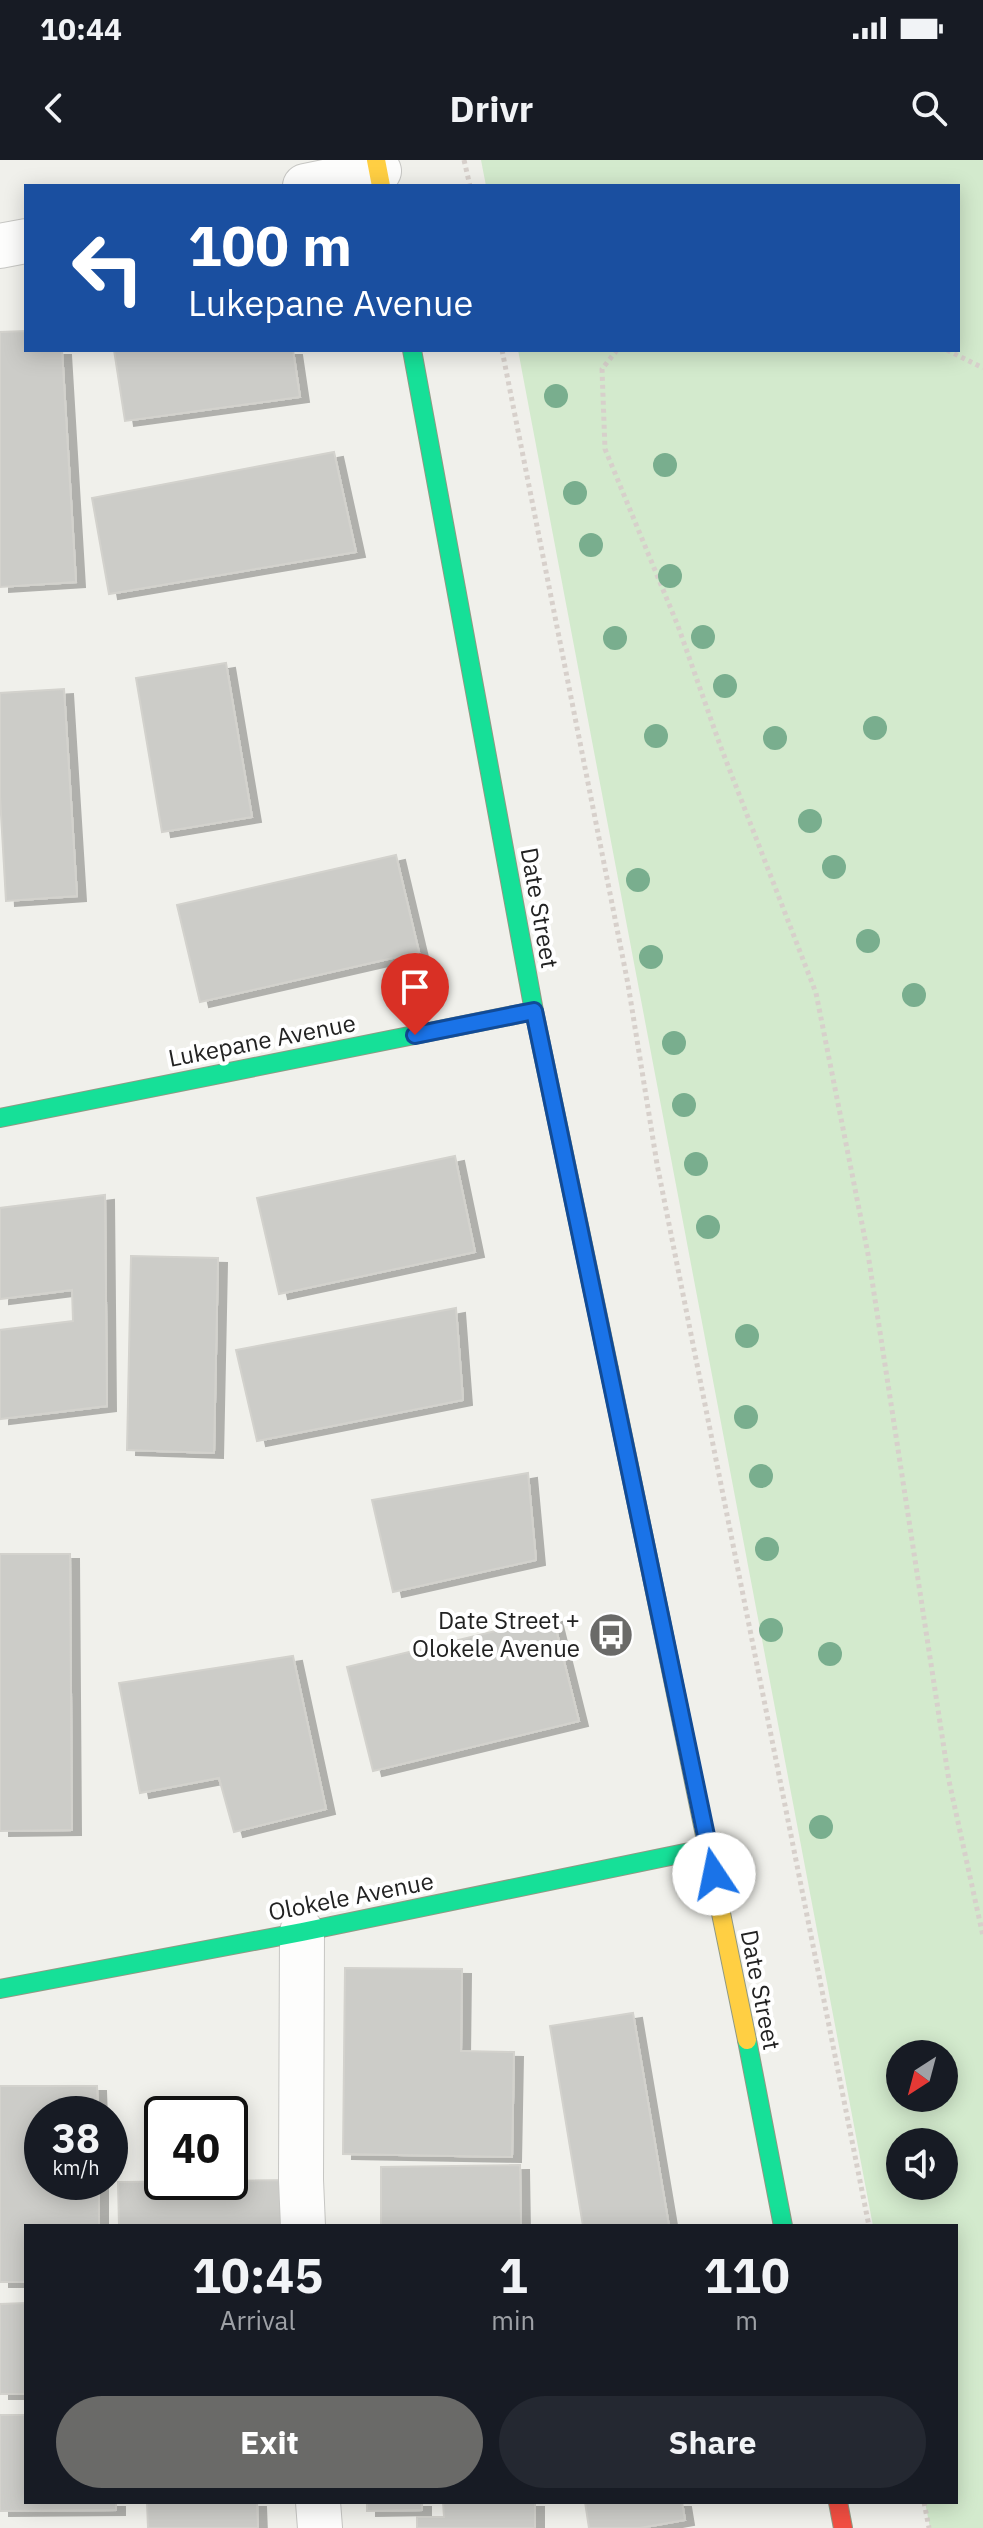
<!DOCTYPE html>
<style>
:root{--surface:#171b24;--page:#242831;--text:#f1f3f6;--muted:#9ea1a6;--accent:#6a6a68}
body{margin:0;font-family:"IBM Plex Sans",sans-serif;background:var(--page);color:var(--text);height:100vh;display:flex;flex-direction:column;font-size:30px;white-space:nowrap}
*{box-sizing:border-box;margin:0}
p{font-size:26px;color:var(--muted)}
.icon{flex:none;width:44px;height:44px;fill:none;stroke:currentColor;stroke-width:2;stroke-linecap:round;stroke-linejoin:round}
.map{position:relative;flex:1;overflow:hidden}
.sheet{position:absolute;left:24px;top:2064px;width:934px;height:280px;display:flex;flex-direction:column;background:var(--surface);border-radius:0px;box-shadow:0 4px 20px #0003}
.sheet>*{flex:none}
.hud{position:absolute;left:24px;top:24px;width:936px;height:168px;border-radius:0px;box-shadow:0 4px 20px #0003;background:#1a4fa0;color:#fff;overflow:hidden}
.needle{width:52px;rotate:216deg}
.controls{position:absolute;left:886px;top:1880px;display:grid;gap:16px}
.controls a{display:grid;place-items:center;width:72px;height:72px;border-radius:50%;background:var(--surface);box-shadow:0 4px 20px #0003;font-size:40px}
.speed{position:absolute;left:24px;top:1936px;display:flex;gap:16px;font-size:40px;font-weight:700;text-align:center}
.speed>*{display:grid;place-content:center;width:104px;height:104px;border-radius:50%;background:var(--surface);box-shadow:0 4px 20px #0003;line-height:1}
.speed small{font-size:20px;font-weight:400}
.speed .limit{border:4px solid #111;border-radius:12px;background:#fff;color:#111}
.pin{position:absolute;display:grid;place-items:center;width:68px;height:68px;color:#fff;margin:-82px -34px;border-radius:50% 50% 50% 0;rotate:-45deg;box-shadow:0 0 8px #0007}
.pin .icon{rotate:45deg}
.me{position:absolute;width:88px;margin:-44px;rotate:349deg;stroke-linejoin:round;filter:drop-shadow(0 0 6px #0008)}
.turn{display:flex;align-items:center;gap:28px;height:168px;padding:0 32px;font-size:36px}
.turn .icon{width:104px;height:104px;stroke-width:2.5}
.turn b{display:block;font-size:56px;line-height:68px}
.eta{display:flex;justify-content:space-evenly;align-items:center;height:136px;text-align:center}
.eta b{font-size:48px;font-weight:700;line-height:56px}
.button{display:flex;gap:16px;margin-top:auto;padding:16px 32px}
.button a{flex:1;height:92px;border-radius:48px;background:var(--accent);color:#fff;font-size:32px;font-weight:700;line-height:92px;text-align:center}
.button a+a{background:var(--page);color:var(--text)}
.status{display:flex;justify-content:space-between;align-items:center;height:56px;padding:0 40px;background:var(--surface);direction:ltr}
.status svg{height:22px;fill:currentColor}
header{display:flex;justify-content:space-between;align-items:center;height:104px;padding:0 32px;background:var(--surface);font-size:36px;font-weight:700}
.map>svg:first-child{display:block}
</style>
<div class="status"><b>10:44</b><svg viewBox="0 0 49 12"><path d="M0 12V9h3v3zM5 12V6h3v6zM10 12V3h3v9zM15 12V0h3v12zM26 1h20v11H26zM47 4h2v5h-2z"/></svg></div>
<header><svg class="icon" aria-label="back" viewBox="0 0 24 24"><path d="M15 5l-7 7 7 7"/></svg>Drivr<svg class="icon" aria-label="search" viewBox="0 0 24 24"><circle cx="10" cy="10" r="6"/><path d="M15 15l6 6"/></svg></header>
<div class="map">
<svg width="983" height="2368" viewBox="0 0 983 2368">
<defs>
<filter id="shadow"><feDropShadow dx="9" dy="5" stdDeviation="0" flood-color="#0004"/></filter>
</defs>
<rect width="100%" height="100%" fill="#f0f0eb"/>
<!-- grass -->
<path fill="#d3eacd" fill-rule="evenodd" d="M481,0h502v2368h-53l-5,-26h31v-276h-83l-355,-1876h440v-164h-472zM900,1894h44v44h-44zM900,1982h44v44h-44z"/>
<!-- building -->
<g fill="#ccccc8" stroke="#d3d2cd" stroke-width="2" filter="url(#shadow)">
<path d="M26,171v19h36l14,232 -76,5v-255z"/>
<path d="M114,190h179l7,47 -175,24z"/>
<path d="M334,292l22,100 -247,42 -17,-96z"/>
<path d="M226,503l26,154 -90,15 -26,-154z"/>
<path d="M64,529l13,207 -71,5 -6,-104v-104z"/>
<path d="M396,695l23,97 -219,50 -23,-97z"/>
<path d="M455,996l20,96 -196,42 -22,-96z"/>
<path d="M105,1035l2,211 -107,13v-89l73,-9 -1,-31 -72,9v-91z"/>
<path d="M131,1096l87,2 -4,195 -87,-3z"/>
<path d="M456,1148l7,92 -206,41 -21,-91z"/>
<path d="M528,1313l8,87 -143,32 -21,-92z"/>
<path d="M0,1394h70l2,276 -72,1z"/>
<path d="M553,1457l26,104 -206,50 -26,-104z"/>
<path d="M293,1496l33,153 -92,23 -15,-54 -79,15 -21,-110z"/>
<path d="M345,1808l117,1 -1,82 53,1 -2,105 -169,-3z"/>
<path d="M633,1853l36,213h-86l-33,-200z"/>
<path d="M0,1926h97l1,28h-56v68h57v44h-73v56h-26z"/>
<path d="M520,2005l1,61h-140v-59z"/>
<path d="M301,2020v46h-182l-1,-44z"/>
<path d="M26,2143v91h-26v-90z"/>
<path d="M0,2255h26v87h90v8l-116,1z"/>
<path d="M147,2342h110l1,26h-110z"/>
<path d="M367,2342h55v8l-55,1z"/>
<path d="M443,2342h92v26h-118v-11h27z"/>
<path d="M585,2342h97l3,18 -45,8h-51z"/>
</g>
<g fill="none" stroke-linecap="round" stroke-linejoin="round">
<!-- street casing -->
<g stroke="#c6c6c3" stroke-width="46">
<g id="street">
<path d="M305,26l74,-15"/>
<path d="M0,86l26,-5"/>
<path d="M302,1772l-1,248 2,46"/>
<path d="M318,2342l2,26"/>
</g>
</g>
<!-- fast casing -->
<g stroke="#909984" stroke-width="20">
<g id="fast">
<path d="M412,190l122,661 75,358"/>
<path d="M0,958l534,-107"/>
<path d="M0,1829l302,-57 407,-84"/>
<path d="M747,1880l36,186"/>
</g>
</g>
<!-- slow casing -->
<g stroke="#909984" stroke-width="20">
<g id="slow">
<path d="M376,0l5,26"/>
<path d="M652,1417l95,463"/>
</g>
</g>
<!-- jam casing -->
<g stroke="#909984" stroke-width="20">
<g id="jam">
<path d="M609,1209l43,208"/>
<path d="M838,2342l5,26"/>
</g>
</g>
<!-- path -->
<g stroke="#d7d0cb" stroke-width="5" stroke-dasharray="4 4" stroke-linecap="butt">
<path d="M464,0l6,26"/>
<path d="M502,190l126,634 29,180 212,1062"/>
<path d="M617,190l-15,19 3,80 73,177 42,119 96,248 52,261 81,527 34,155"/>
<path d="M947,190l36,18"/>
<path d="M924,2342l5,26"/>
</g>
<!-- street -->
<use href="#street" stroke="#fdfdfc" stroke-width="44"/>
<!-- fast -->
<use href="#fast" stroke="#16e098" stroke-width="18"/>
<!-- slow -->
<use href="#slow" stroke="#ffcf43" stroke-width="18"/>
<!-- jam -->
<use href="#jam" stroke="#f24e42" stroke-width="18"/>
</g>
<!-- trees -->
<g fill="#79ae8e">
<circle cx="556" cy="236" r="12"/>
<circle cx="665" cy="305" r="12"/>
<circle cx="575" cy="333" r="12"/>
<circle cx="591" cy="385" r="12"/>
<circle cx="670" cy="416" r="12"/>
<circle cx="703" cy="477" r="12"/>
<circle cx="615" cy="478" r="12"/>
<circle cx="725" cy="526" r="12"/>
<circle cx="875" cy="568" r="12"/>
<circle cx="656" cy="576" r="12"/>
<circle cx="775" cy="578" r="12"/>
<circle cx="810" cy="661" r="12"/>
<circle cx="834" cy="707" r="12"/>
<circle cx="638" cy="720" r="12"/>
<circle cx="868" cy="781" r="12"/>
<circle cx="651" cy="797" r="12"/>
<circle cx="914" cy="835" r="12"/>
<circle cx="674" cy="883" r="12"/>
<circle cx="684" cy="945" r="12"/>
<circle cx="696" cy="1004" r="12"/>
<circle cx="708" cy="1067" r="12"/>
<circle cx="747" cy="1176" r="12"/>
<circle cx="746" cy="1257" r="12"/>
<circle cx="761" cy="1316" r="12"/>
<circle cx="767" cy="1389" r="12"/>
<circle cx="771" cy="1470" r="12"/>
<circle cx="830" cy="1494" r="12"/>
<circle cx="821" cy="1667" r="12"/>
</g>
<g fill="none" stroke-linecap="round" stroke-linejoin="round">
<!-- route casing -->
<g stroke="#114b97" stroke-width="20">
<path id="route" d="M415,875l119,-24 180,863"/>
</g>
<!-- route -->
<use href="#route" stroke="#1a73e8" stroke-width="14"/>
</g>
<!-- icons -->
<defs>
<g id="bus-disc" transform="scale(2.3)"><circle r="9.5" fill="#6a6a68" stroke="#fff"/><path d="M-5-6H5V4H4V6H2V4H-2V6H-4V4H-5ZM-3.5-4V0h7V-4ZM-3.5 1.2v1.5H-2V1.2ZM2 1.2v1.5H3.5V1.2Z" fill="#fff"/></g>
</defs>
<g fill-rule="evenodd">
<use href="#bus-disc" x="611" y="1475"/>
</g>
<g text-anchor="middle" stroke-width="8" stroke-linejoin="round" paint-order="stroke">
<!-- street labels -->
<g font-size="24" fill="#222" stroke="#fff">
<text transform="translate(539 748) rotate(80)" y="8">Date Street</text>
<text transform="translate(262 881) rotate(-11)" y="8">Lukepane Avenue</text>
<text transform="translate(351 1737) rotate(-11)" y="8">Olokele Avenue</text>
<text transform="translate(760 1830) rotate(79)" y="8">Date Street</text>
</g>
<!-- poi labels -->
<g font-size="24" fill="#222" stroke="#fff" text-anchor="end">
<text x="580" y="1469">Date Street +<tspan x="580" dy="28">Olokele Avenue</tspan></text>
</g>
</g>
</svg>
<div class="controls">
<a><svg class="needle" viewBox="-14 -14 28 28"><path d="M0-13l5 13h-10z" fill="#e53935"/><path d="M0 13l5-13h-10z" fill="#9ea1a6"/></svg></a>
<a><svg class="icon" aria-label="sound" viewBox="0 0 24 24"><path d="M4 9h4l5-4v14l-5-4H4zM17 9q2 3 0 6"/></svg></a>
</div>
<div class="speed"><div>38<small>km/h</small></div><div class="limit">40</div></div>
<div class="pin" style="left:415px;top:875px;background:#d93025"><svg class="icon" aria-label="arrive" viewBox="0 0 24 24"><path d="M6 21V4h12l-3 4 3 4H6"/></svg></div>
<svg class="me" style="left:714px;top:1714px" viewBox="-20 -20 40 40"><circle r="19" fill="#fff"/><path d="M0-13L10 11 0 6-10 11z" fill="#1a73e8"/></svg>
<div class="hud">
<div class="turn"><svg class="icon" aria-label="left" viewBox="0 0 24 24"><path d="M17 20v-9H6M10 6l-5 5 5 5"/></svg><div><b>100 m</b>Lukepane Avenue</div></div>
</div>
<section class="sheet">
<div class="eta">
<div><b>10:45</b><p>Arrival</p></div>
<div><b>1</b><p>min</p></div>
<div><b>110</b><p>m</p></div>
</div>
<div class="button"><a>Exit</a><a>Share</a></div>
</section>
</div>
